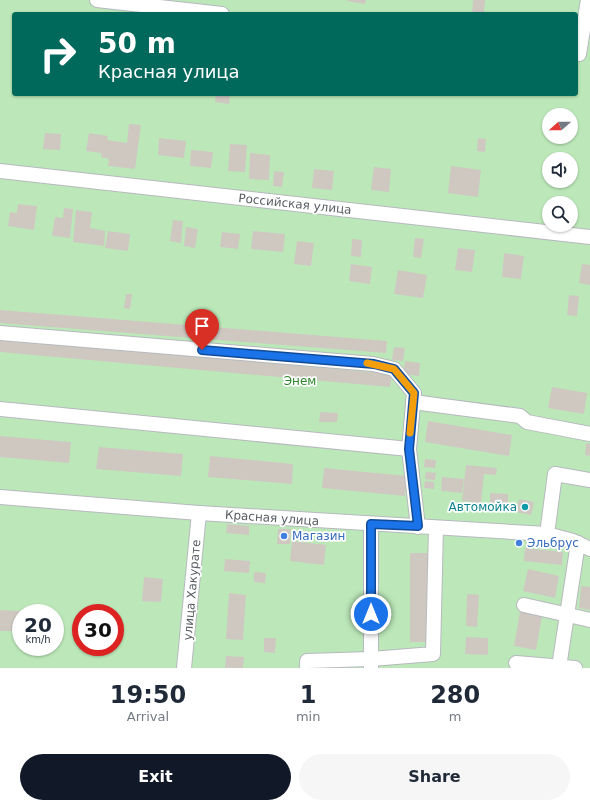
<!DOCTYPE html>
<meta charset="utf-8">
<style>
:root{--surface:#fff;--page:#f6f6f7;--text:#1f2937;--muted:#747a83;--accent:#111827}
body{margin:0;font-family:"DejaVu Sans",sans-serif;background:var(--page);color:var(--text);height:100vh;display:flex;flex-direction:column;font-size:15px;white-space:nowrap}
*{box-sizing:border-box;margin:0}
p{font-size:13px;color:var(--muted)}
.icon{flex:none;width:22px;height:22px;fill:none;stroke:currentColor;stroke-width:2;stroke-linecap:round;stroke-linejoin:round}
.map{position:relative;height:668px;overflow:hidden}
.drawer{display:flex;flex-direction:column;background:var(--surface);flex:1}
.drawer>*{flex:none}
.guide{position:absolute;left:12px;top:12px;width:566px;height:84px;border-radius:4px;box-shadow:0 1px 3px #0004;background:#00695c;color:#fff;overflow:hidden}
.needle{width:26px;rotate:249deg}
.fabs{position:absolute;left:542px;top:108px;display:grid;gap:8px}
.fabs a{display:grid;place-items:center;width:36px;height:36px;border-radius:50%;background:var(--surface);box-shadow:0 1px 3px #0004;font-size:20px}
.speed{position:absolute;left:12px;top:604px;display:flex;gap:8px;font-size:20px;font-weight:700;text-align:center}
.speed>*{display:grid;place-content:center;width:52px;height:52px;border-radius:50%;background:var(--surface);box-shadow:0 1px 3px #0004;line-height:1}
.speed small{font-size:10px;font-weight:400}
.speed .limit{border:6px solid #d22;background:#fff;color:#111}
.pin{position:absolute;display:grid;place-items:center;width:34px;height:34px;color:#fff;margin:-41px -17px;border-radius:50% 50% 50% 0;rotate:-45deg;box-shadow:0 0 4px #0007}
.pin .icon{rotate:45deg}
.me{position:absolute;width:44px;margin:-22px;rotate:0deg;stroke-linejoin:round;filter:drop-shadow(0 0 3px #0008)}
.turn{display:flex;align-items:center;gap:14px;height:84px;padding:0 20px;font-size:18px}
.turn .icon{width:52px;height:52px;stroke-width:2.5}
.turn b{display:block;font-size:28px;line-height:34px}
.eta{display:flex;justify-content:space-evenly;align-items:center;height:68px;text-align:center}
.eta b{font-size:24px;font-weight:700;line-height:28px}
.primary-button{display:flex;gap:8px;margin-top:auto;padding:8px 20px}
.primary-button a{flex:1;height:46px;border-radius:24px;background:var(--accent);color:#fff;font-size:16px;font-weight:700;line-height:46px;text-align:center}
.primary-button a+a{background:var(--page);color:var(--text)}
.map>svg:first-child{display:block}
</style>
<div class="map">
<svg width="590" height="668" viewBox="0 0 590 668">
<rect width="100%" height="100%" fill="#eeeae0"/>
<!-- green -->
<path fill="#bce8b9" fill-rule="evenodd" d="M0,0h590v668h-590zM14,14h562v80h-562zM549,115h22v22h-22zM549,159h22v22h-22zM549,203h22v22h-22zM21,613h34v34h-34zM81,613h34v34h-34z"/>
<!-- building -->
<g fill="#cec8c1">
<path d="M348,0h18l-1,4 -18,-3z"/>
<path d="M473,0h12l-1,14h-12z"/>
<path d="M216,94h14l-1,10 -14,-2z"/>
<path d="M129,124l12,1 -6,44 -27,-3 1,-7 -8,-2v-4l-15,-2 3,-18 19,3 -1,4 20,3z"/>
<path d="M45,133l16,1 -1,16 -17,-1z"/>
<path d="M159,138l27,3 -2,17 -26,-3z"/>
<path d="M478,138l8,1 -1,13 -8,-1z"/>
<path d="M230,144l17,1 -2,27 -17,-1z"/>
<path d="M191,150l22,2 -2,16 -21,-2z"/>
<path d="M250,153l20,2 -1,25 -20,-1z"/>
<path d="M451,166l30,4 -3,27 -30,-4z"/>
<path d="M374,167l17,2 -2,23 -18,-2z"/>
<path d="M314,169l20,2 -2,19 -20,-2z"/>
<path d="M274,171l10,1 -2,15 -9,-1z"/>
<path d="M18,204l19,2 -3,24 -26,-4 2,-14 7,1z"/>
<path d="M64,208l9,1 -3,29 -18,-2 3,-19 8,1z"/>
<path d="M76,210l16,2 -2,16 15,3 -1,15 -31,-4z"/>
<path d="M173,220l10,1 -2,22 -11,-2z"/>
<path d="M186,227l12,2 -3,19 -11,-2z"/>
<path d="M108,231l22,3 -2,17 -23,-3z"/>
<path d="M253,231l32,3 -2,18 -32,-3z"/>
<path d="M222,232l18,2 -2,15 -18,-2z"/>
<path d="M415,238l9,1 -3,19 -8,-1z"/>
<path d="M352,239l10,1 -1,17 -10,-1z"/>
<path d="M297,241l17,2 -3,23 -17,-2z"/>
<path d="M458,248l17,2 -3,22 -17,-2z"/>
<path d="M504,253l20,3 -3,23 -19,-2z"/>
<path d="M351,264l21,3 -2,17 -21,-3z"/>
<path d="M582,264l8,1v20l-11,-2z"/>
<path d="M398,270l29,5 -4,23 -29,-4z"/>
<path d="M126,294h6l-2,15 -6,-1z"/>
<path d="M569,295l10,1 -2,20 -10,-1z"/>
<path d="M0,310l387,31 -1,12 -386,-30z"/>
<path d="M0,339l392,35 -2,13 -390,-35z"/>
<path d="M394,347l11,1 -2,13 -11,-1z"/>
<path d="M405,361l15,2 -1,13 -16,-2z"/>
<path d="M552,387l35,6 -3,21 -36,-6z"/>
<path d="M320,412l18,1 -1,9h-18z"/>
<path d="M428,421l84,14 -3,21 -84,-14z"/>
<path d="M0,436l71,6 -2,21 -69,-6z"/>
<path d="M586,443l4,1v12l-5,-1z"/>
<path d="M99,447l84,7 -2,22 -85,-7z"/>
<path d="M210,456l83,8 -1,20 -84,-7z"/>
<path d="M425,459l11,1 -1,8 -11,-1z"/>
<path d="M466,465l31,3 -1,7 -12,-1 -3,29 -19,-2z"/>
<path d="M324,468l83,8 -2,20 -83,-8z"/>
<path d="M426,472l10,1 -1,7 -10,-1z"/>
<path d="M442,477l22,2 -2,14 -21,-2z"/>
<path d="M425,481l9,1v7l-10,-1z"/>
<path d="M490,493l18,1v13l-18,-1z"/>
<path d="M519,499l15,3 -3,13 -15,-3z"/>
<path d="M227,524l22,2v9l-23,-2z"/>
<path d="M278,529h13l-1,15h-13z"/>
<path d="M292,541l34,4 -2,20 -34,-4z"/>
<path d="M525,548l38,4 -1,13 -38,-4z"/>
<rect x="410" y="553" width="23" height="89"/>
<path d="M225,559l25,2 -1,12 -25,-2z"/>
<path d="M528,569l31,7 -4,22 -32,-7z"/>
<path d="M254,572l12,1 -1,10 -11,-1z"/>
<path d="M144,577l19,2 -2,23 -19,-1z"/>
<path d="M581,586l9,1v23l-11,-2z"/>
<path d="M229,593l17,2 -3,45 -17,-1z"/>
<path d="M467,594l12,1 -2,32 -11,-1z"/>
<path d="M0,610l39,2v1h-18v18h-21z"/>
<path d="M520,612l22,4 -6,34 -22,-4z"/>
<path d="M466,637l22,1v17l-23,-1z"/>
<path d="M264,638h12l-1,15 -11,-1z"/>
<path d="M226,656l18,1 -1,11h-18z"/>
</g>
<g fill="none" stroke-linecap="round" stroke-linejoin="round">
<!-- minor casing -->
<g stroke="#b6b9be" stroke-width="16">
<g id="minor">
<path d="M97,0l125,14"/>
<path d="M579,54l9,-54"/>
<path d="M0,171l590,66"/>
<path d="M0,333l373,31 21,5 20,24 -5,56"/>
<path d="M413,402l107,14 7,6 63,12"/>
<path d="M0,409l409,40 9,78"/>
<path d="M0,497l199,16 348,21 26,7 17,8"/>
<path d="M547,534l8,-60 35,6"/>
<path d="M524,605l66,15"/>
<path d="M516,663l59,5"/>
<path d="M559,667l19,-124"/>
<path d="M184,668l15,-155"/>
<path d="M307,668v-7l64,-2 62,-5 3,-126"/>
<path d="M371,668v-144"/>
</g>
</g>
<!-- minor -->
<use href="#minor" stroke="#fff" stroke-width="14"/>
</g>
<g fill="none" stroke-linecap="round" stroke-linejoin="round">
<!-- route casing -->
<g stroke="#114b97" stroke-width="10">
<path id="route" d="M202,350l172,14 20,5 20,24 -5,56 9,77 -47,-2v90"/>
</g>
<!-- route -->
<use href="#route" stroke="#1a73e8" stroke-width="7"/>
<!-- slow -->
<path stroke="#f59e0b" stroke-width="7" d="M367,363l27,6 20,24 -4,40"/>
</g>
<!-- markers -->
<circle fill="#0f9aa8" stroke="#fff" stroke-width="1.5" cx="525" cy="507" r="4"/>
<g fill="#3f7fe0" stroke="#fff" stroke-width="1.5">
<circle cx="284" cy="536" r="4"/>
<circle cx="519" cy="543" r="4"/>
</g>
<g text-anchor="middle" stroke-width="3.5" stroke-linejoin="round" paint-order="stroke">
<!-- street labels -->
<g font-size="12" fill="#595e63" stroke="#fff">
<text transform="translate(295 204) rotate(6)" y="4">Российская улица</text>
<text transform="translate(272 518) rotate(4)" y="4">Красная улица</text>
<text transform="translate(192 590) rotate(-85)" y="4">улица Хакурате</text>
</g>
<!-- park labels -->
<g font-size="12" fill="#2d872c" stroke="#fff">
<text x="300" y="385">Энем</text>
</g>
<!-- culture labels -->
<g font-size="12" fill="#0d838f" stroke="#fff" text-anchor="end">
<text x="517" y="511">Автомойка</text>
</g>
<!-- shop labels -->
<g font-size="12" fill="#366cbe" stroke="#fff" text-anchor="start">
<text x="292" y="540">Магазин</text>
<text x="527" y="547">Эльбрус</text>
</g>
</g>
</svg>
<div class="fabs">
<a><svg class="needle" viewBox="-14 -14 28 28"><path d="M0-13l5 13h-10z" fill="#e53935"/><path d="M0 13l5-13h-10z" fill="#747a83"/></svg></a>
<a><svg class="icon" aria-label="sound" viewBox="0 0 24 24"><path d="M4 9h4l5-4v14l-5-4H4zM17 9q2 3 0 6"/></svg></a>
<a><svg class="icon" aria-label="search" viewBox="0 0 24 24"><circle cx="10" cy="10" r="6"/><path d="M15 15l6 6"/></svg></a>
</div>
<div class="speed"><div>20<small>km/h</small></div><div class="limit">30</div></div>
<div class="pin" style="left:202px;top:350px;background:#d93025"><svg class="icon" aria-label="arrive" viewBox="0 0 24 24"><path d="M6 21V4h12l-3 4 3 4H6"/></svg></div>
<svg class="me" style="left:371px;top:614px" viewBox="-20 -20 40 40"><circle r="17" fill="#1a73e8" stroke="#fff" stroke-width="3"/><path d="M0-11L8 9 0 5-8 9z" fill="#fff"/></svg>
<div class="guide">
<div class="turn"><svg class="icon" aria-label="right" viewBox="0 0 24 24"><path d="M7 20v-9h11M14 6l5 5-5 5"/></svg><div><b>50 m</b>Красная улица</div></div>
</div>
</div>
<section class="drawer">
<div class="eta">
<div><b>19:50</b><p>Arrival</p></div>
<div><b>1</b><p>min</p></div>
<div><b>280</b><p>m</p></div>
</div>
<div class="primary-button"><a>Exit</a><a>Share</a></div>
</section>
